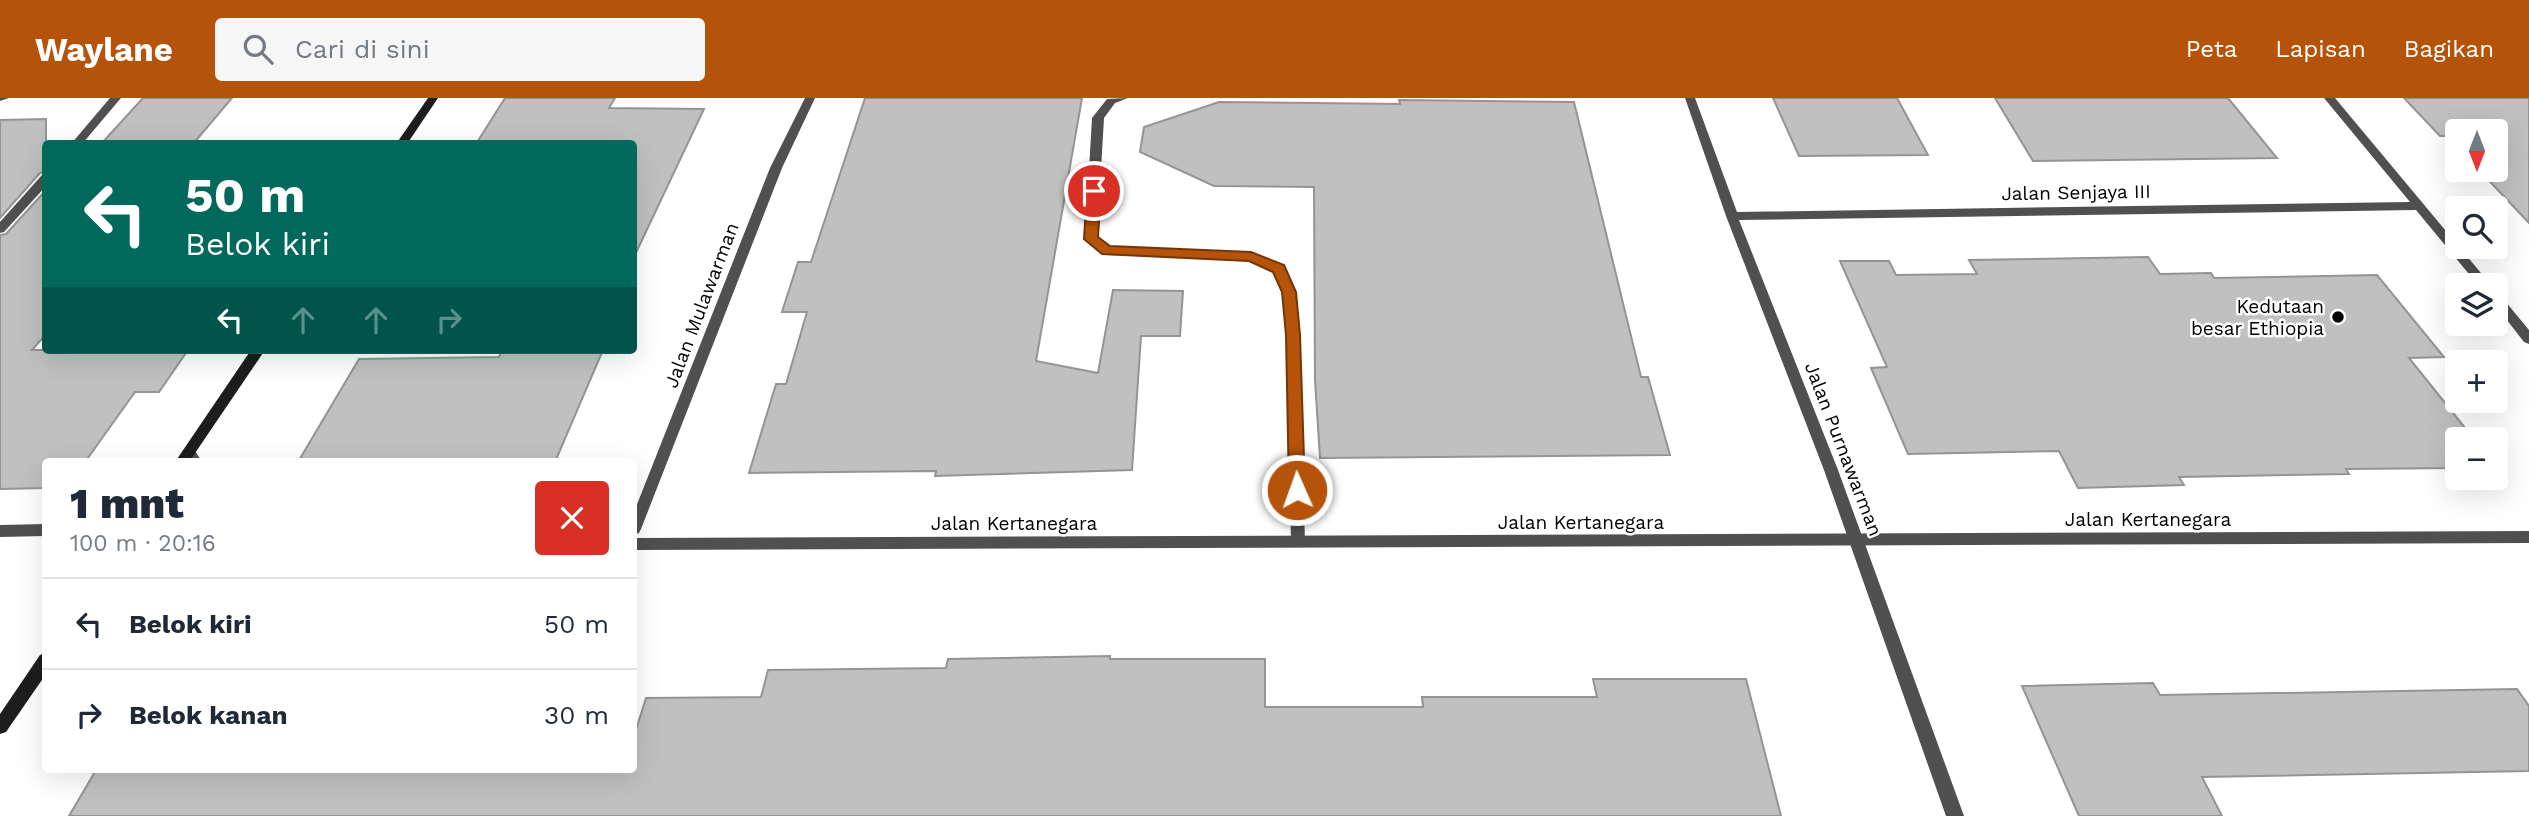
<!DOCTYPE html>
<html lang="id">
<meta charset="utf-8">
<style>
:root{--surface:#fff;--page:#f6f6f7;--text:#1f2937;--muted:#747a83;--line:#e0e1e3;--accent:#b45309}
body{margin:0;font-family:"Work Sans",sans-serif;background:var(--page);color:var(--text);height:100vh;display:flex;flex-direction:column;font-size:26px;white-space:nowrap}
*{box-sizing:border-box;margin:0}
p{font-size:23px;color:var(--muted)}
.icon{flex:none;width:38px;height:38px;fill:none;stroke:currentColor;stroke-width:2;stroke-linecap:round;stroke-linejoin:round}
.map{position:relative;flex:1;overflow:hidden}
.sheet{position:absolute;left:42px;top:360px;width:595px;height:315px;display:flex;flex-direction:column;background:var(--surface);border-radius:7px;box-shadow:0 7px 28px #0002}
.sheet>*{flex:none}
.banner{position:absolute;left:42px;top:42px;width:595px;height:214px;border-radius:7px;box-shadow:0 7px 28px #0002;background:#00695c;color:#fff;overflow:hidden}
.needle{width:46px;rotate:180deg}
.controls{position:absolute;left:2445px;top:21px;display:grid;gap:14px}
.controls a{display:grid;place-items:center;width:63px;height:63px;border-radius:7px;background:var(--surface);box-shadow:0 7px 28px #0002;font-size:35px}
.pin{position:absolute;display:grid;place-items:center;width:60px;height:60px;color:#fff;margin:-30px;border:4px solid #fff;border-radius:50%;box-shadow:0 2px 7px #0007}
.me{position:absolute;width:77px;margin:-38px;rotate:358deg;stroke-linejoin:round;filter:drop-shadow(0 0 5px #0008)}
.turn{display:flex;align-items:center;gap:24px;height:147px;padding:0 28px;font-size:32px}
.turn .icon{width:91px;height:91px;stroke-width:2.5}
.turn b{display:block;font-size:49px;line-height:60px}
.lanes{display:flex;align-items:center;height:66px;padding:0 28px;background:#0003;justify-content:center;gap:35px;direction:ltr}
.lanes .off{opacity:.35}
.round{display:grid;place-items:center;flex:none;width:74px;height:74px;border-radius:7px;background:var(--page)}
.overview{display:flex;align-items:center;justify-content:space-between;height:119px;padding:0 28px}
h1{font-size:42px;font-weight:800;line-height:52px}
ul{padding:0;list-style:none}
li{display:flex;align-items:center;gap:21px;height:91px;padding:0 28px;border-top:2px solid var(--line)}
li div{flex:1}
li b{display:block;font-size:26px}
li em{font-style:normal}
header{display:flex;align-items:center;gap:42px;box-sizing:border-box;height:98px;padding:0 35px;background:var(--accent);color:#fff}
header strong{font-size:33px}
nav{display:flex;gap:38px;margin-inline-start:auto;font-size:24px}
.search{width:490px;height:63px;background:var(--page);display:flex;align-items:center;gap:18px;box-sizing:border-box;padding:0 24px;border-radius:7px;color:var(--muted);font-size:26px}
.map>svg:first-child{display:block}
</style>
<header>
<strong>Waylane</strong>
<div class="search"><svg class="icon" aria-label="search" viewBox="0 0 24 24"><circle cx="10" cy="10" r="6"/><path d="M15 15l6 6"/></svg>Cari di sini</div>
<nav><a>Peta</a><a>Lapisan</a><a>Bagikan</a></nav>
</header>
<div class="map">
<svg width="2529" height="718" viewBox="0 0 2529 718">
<rect width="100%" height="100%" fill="#fff"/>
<!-- building -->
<g fill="#c0c0c0" stroke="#949494" stroke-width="2">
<path d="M143,0h89l-39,46h-92z"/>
<path d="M505,0h110l-6,10 95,1 -70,148v-113h-158z"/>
<path d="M865,0h217l-46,263 62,12 15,-83 70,1 -3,45h-39l-9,134 -197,6 1,-5 -187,2 27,-89h10l21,-72h-25l16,-50h13z"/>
<path d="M1773,0h124l31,57 -129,1z"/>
<path d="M1995,0h233l49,60 -244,3z"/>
<path d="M2404,0h125v125l-50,-53h17v-39h-39v16l-10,-11h-7z"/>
<path d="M1399,2l175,2 67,275h7l22,78 -350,3 -5,-78 -1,-193 -100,-1 -74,-34 4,-25 75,-25 181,2z"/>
<path d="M46,21v53l-6,1 -40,45v-98z"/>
<path d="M46,92v144l-14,16h156l-29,42h-24l-50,70h-39v26l-46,1v-254l6,-1z"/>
<path d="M2148,159l12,17 51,-1 3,5 163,-3 67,82 -35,1 65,81h-17v29l-111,1 3,5 -170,3 5,8 -106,3 -19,-37 -151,3 -37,-86 16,-1 -47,-106h49l7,14 81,-1 -8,-14z"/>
<path d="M502,252h101l-48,112h-257l61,-103 140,-2z"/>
<path d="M1110,558v3h155v48h158l-1,-10h175l-4,-18h153l35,137h-1712l27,-46h538v-34l12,-38 115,-1 7,-27 178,-2 2,-9z"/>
<path d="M2153,585l7,12 357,-6 12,17v65l-327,6 20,39h-143l-57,-130z"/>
</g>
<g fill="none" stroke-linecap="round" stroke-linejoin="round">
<!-- service -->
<path fill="#505050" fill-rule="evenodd" d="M1128,0l-13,5 -11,15 -7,120 13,9 141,5 32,14 12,26 4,43 6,207 -2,4h-10l-2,-4 -4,-207 -4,-43 -9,-20 -25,-12 -142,-5 -22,-16 7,-121 15,-19z"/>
<!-- minor -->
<g fill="#505050" fill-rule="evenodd">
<path d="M0,0h9l-9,3z"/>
<path d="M110,0h11l-39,46h-11z"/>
<path d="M805,0h10l-33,70 -141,361 -2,4 -5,2v-23l136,-344z"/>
<path d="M1685,0h10l42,114 673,-10 -86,-104h11l156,187h-13l-62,-75 -677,10 99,250 126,346h-18l-122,-346 -98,-254z"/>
<path d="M42,77h4v11l-42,46 -4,1v-11z"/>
<path d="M2496,196l4,1 29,35v14l-5,-2 -28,-36z"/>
</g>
<!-- tertiary -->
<g fill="#505050" fill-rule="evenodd">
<path d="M189,350l5,1 8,13h-14l-6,-9z"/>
<path d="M46,426v12l-46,1v-12z"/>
<path d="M2529,433v12l-1895,7v-12z"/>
</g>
<!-- secondary -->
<g fill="#1d1d1d" fill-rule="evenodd">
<path d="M428,0h10l-31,46h-11z"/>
<path d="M251,252h14l-76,112h-14z"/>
<path d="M46,555v21l-40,58 -6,2v-20l40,-59z"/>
</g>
</g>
<!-- route -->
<path fill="#b45309" stroke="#753606" stroke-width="2" d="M1094,89l7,4 -3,46 12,9 141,6 33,13 12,27 4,43 5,155 -2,4 -6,2 -8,-6 -3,-155 -4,-43 -9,-20 -24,-11 -147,-7 -18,-15 3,-48z"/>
<!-- markers -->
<circle fill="#000" stroke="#fff" stroke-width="2.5" cx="2338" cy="219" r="7"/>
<g text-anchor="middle" stroke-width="5" stroke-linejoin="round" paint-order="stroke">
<!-- street labels -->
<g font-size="19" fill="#000" stroke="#fff">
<text transform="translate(2076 94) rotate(-1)" y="7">Jalan Senjaya III</text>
<text transform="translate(701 207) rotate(-69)" y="7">Jalan Mulawarman</text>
<text transform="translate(1844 351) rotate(69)" y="7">Jalan Purnawarman</text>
<text x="2148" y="428">Jalan Kertanegara</text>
<text x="1581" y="431">Jalan Kertanegara</text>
<text x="1014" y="432">Jalan Kertanegara</text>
</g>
<!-- poi labels -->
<g font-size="19" fill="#000" stroke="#fff" text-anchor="end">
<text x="2324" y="215">Kedutaan<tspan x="2324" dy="22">besar Ethiopia</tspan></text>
</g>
</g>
</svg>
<div class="controls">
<a><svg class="needle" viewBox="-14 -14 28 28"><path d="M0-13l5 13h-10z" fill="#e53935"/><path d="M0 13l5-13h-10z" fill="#747a83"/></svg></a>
<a><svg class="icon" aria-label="search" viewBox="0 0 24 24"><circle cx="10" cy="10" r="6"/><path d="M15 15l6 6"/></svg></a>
<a><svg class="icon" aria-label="layers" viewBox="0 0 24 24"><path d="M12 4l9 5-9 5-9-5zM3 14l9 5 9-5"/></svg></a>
<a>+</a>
<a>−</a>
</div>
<div class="pin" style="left:1094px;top:93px;background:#d93025"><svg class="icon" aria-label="arrive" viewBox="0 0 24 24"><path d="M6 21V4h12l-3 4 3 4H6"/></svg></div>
<svg class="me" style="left:1297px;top:392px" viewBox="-20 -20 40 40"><circle r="17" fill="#b45309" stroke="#fff" stroke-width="3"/><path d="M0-11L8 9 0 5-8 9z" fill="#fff"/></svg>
<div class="banner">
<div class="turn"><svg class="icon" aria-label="left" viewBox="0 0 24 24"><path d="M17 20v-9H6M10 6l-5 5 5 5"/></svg><div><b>50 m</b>Belok kiri</div></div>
<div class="lanes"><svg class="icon" aria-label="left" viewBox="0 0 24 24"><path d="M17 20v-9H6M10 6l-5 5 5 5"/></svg><svg class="icon off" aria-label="ahead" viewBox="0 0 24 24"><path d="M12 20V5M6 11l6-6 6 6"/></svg><svg class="icon off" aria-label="ahead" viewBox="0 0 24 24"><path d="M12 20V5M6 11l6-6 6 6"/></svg><svg class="icon off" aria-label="right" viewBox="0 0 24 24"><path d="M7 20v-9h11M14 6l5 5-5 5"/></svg></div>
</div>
<section class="sheet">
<div class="overview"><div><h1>1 mnt</h1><p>100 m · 20:16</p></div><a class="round" style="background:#d93025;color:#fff"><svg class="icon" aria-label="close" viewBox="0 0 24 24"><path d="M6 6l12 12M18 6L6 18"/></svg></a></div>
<ul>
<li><svg class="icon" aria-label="left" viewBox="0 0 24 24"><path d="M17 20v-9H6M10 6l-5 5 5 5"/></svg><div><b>Belok kiri</b></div><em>50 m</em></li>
<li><svg class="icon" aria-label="right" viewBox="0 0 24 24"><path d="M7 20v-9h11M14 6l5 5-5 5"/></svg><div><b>Belok kanan</b></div><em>30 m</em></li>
</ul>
</section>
</div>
